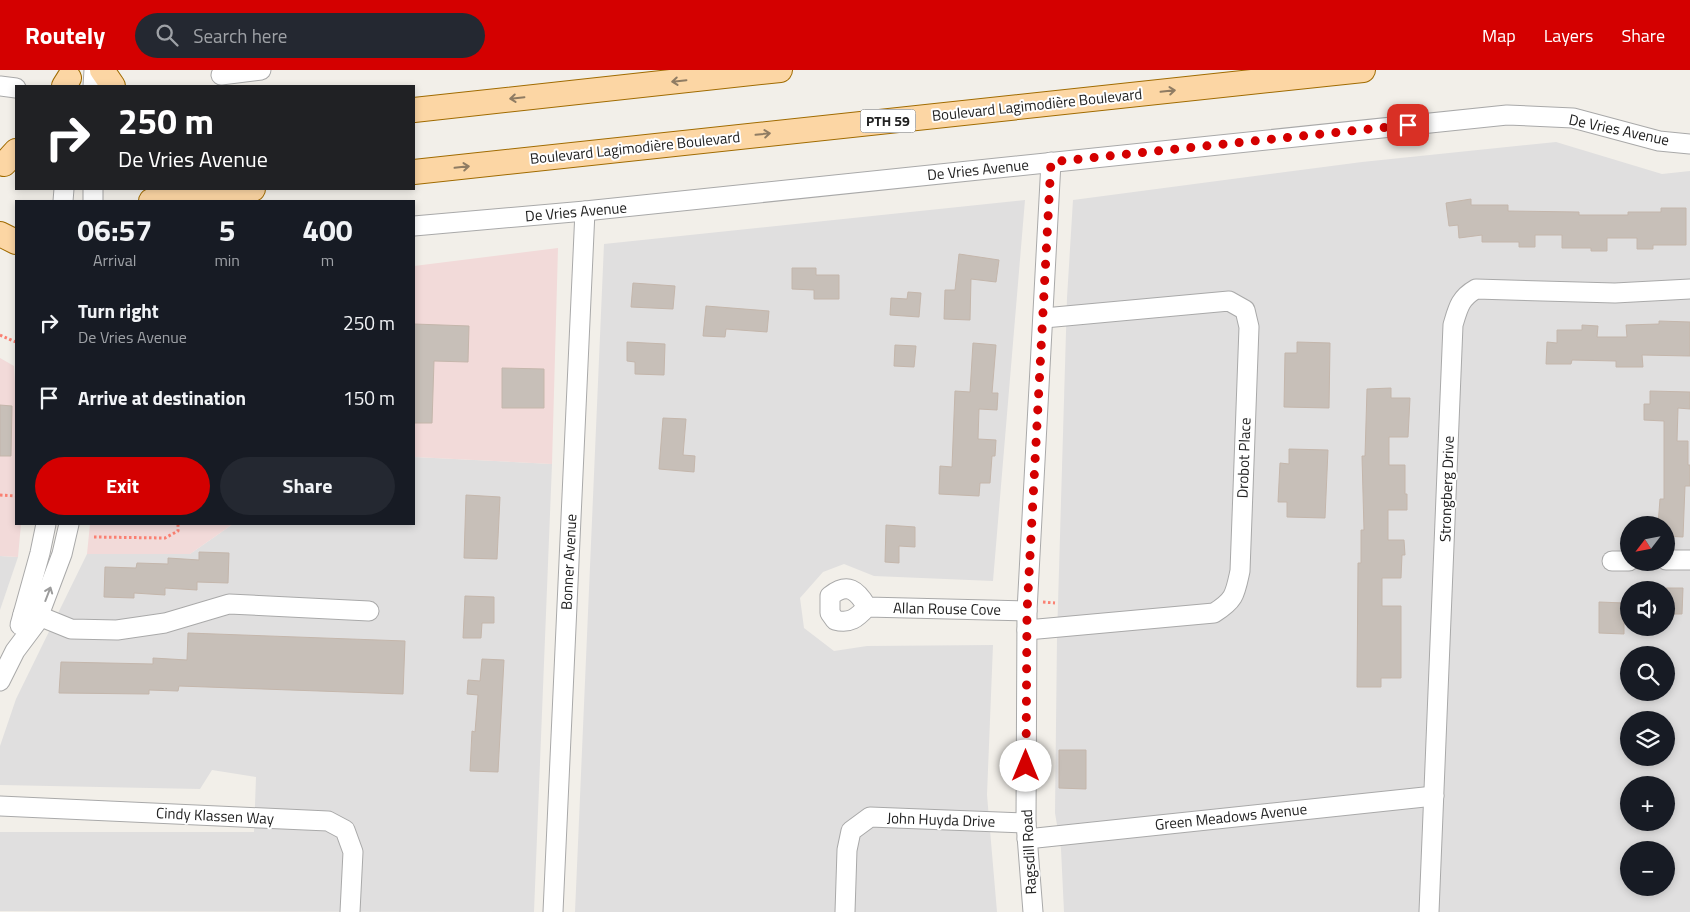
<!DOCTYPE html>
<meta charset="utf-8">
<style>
:root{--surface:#171b24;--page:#242831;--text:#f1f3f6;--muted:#9ea1a6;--accent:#d40000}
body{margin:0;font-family:"Titillium Web",sans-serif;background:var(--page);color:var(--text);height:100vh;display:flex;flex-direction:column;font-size:19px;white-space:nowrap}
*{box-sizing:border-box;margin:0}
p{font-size:16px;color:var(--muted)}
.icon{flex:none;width:28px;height:28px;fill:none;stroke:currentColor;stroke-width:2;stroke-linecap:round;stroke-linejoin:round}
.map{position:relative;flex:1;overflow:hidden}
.sheet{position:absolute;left:15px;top:130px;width:400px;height:325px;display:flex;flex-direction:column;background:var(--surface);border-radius:0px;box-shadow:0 2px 8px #0003}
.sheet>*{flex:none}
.banner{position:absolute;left:15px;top:15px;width:400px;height:105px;border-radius:0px;box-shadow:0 2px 8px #0003;background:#202124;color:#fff;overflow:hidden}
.needle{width:32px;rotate:238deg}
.buttons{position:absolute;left:1620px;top:446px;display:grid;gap:10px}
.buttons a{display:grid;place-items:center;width:55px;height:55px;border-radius:50%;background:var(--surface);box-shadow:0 2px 8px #0003;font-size:25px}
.pin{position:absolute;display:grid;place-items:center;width:42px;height:42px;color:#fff;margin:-21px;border-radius:10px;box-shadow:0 2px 8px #0006}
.me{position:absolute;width:55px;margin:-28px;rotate:0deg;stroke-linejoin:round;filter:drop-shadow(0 0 4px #0008)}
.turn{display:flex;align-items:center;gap:18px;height:105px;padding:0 20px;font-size:22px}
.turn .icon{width:65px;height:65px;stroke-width:2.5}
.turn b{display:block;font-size:35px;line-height:42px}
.eta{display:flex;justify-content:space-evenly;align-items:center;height:85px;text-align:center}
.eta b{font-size:30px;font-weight:700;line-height:35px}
.button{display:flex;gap:10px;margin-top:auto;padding:10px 20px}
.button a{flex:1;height:58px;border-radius:30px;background:var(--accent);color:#fff;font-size:20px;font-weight:700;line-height:58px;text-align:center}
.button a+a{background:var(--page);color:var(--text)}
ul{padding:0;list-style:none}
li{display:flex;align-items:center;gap:15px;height:75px;padding:0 20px}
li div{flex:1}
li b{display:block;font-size:19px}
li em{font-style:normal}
header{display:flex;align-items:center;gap:30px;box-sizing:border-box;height:70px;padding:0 25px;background:var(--accent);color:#fff}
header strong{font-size:24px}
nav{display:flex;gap:28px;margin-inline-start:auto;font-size:18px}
.search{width:350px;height:45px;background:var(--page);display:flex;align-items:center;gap:12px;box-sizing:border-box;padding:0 18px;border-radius:28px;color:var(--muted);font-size:19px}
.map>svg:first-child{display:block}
</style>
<header>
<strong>Routely</strong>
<div class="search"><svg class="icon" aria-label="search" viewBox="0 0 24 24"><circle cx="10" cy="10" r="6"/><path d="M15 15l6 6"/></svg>Search here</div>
<nav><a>Map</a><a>Layers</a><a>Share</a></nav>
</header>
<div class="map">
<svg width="1690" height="842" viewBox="0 0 1690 842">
<rect width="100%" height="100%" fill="#f2efe9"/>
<!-- residential -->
<g fill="#e0dfdf" fill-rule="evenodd">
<path d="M1556,72l106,32 28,-3v741h-626l-3,-63 -6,-36 2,-175 10,-340 6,-98 289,-38zM1629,455h37v37h-37zM1629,520h37v38h-37zM1629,585h37v37h-37zM1629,650h37v38h-37zM1629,715h37v37h-37zM1629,780h37v38h-37z"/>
<path d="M1025,130l-32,381 -119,-5 -30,-12 -21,8 -23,26 4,30 30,23 33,-5 126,-1 -6,150 10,117h-422l29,-668z"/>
<path d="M414,387l138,7 -18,448 -534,-1v-79h254l2,-55 -44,-7 -12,19 -200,-4v-39l16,-47 71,-145h103l43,-30h181z"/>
<path d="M0,486l18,1 -18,53z"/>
</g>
<!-- commercial -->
<g fill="#f2dad9">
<path d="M558,178l-6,216 -138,-7v-191z"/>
<path d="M0,288l14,8 2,33v125h5l-3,33 -18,-1z"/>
<path d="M90,454h143l-43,30h-103z"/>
</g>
<!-- building -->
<g fill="#c7bfb8" stroke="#c4b6ab">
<path d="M1471,129v6h37v6l71,1v3h49v-3h33v-4h25v37h-33v4h-16v-11h-30v13h-16v-3h-29v-13h-27v12h-16v-5h-37v-7l-23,3 -1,-13 -9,1 -3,-23z"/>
<path d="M959,184l40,6 -3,22 -25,-3 -1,41 -26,-1 1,-29h10z"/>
<path d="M792,198h24v7h23v24h-25v-9l-22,-1z"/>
<path d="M633,213l42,3 -2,23 -42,-2z"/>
<path d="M908,222l13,1 -2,24 -29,-2 1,-17 16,1z"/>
<path d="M706,236l63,5 -2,21 -41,-3 -1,8 -22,-1z"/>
<path d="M1659,251l31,1v34l-48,-1 1,12h-27v-6l-44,-1 -1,4h-25l1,-22 10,1v-13h25v-5l16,1 -1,11h30l-1,-12 33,-1z"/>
<path d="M414,254l55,2 -1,36 -34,-1 -2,62h-18z"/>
<path d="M627,272l38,2 -1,31 -29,-1v-12l-8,-1z"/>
<path d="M1297,272l33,1 -1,65 -45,-1 1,-54h12z"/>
<path d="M973,273l23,2 -4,48h6l-1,17 -18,-1 -1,30 18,1 -1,16h-3l-2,27h-10l-1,13 -40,-2 1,-28 12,1 3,-76 15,1z"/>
<path d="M895,275l21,1 -2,21 -20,-1z"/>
<path d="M502,298l42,1v39h-42z"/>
<path d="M1391,318v10h19l-2,39h-19v28h16v29h2v16h-19v30h16l1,15h-3l-1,23h-19v28h19v72h-20v9h-24l1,-124h3v-33h3l-2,-74h3l2,-67z"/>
<path d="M1650,321l40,1v17l-12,-1 -1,33h11v24h2v21h-5l-2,51 -17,-1v-11h-8l2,-26h4v-78l-20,-1v-16h6z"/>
<path d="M0,335l12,1 -1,50h-11z"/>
<path d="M663,348l23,1 -3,36 12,1 -1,16 -35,-3z"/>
<path d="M1289,379l39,1 -3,68 -38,-1v-15h-9l2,-39 9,1z"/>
<path d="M466,425l34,2 -3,62 -33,-1z"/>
<path d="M886,455l29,2v20l-16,-1v17l-14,-1z"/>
<path d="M199,482l30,1 -1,30 -31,-1v8l-32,-2v7l-31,-2v5l-30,-1 1,-30 31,1 1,-5 31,1v-6l31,2z"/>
<path d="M1666,518h17l-1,26h-16z"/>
<path d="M465,526l29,1v26h-12l-1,15h-18z"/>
<path d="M1599,532l25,1v31l-25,-1z"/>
<path d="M188,563l217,8 -2,53 -224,-8 -1,5 -29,-1v4l-90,-1 2,-31 92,2v-6l34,2z"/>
<path d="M482,589l22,1 -6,112 -28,-1 2,-40 3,1 3,-37 -11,-1 1,-14 12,1z"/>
<path d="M1059,680h27v39l-27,-1z"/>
</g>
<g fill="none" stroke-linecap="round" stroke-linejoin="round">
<!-- minor casing -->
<g stroke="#a9a9a9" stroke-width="21">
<g id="minor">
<path d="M221,5l40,-5"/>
<path d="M0,16l16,2"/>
<path d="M93,16l1,-16"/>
<path d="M63,131l1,-12"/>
<path d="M93,131v-12"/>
<path d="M414,156l171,-15 922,-96 66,3 86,23 31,3"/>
<path d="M1666,490h24"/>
<path d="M1612,491h17"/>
<path d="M867,537c-10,-17 -19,-25 -37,-11v17l5,7c15,4 22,-2 32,-13l160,4"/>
<path d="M23,544l16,2 32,13 46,1 48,-7 64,-19 140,7"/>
<path d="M20,555l20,-72 6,-29"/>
<path d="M1027,560l187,-17c21,-13 21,-19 26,-42l9,-244 -4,-17 -16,-9 -185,17"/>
<path d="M0,611l15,-30 21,-28 26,-69 7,-30"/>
<path d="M0,736l328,15 17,9 8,22 -3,60"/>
<path d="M1027,769l407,-43"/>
<path d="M553,842l32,-701"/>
<path d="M845,842l2,-62 4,-19 19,-14 156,6"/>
<path d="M1033,842l-7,-89 1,-212 24,-449"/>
<path d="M1429,842l24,-587c5,-17 7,-27 23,-36l139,4 75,-4"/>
</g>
</g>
<!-- major casing -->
<g stroke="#a06b00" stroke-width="26">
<g id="major">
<path d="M102,0l11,16"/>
<path d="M64,16l5,-8"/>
<path d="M414,40l366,-40"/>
<path d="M4,94l12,-13"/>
<path d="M414,102l949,-102"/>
<path d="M151,131l102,-12"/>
<path d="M0,164l16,8"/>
</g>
</g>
<!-- path -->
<g stroke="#fa8072" stroke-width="3" stroke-dasharray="2.5 2.5" stroke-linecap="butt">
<path d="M0,265l16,7"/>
<path d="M0,425l16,1"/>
<path d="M94,467l71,1 13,-7v-7"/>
<path d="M1043,532l12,1"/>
</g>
<!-- minor -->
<use href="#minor" stroke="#fff" stroke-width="19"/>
<!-- major -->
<use href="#major" stroke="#fcd6a4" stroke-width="24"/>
</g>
<!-- one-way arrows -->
<defs><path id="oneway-shaft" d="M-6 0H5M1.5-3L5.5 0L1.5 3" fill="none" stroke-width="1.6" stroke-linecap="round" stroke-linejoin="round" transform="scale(1.25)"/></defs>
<g stroke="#8f7c63">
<use href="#oneway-shaft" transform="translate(679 11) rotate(174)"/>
<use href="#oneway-shaft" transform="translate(1168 21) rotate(-6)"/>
<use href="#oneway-shaft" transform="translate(517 28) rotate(174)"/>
<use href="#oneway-shaft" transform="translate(763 64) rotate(-6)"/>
<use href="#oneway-shaft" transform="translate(462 97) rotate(-6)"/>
</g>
<use stroke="#9c9c9c" href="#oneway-shaft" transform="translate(48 524) rotate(-69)"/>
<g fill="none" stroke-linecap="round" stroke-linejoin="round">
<!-- route -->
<path stroke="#d40000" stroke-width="9" stroke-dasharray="0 16.2" d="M1026,696l1,-154 24,-450 357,-37"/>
</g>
<g text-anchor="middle" stroke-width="4" stroke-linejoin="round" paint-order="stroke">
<!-- shield labels -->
<rect fill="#fff" stroke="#646464" stroke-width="1" x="860.5" y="39.5" width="55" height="23" rx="4"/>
<g font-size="14" font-weight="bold" fill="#222">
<text x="888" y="56">PTH 59</text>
</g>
<!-- street labels -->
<g font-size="15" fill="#222" stroke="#fff">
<text transform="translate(1037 35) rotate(-6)" y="5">Boulevard Lagimodière Boulevard</text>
<text transform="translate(1619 60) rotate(12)" y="5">De Vries Avenue</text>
<text transform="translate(635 78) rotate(-6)" y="5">Boulevard Lagimodière Boulevard</text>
<text transform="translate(978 100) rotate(-6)" y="5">De Vries Avenue</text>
<text transform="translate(576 142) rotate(-5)" y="5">De Vries Avenue</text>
<text transform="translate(1244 388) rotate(-88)" y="5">Drobot Place</text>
<text transform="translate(1447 419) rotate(-88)" y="5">Strongberg Drive</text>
<text transform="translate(569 492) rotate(-87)" y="5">Bonner Avenue</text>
<text transform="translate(947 539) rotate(1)" y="5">Allan Rouse Cove</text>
<text transform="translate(215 746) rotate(3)" y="5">Cindy Klassen Way</text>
<text transform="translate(1231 747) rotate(-6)" y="5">Green Meadows Avenue</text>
<text transform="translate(941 750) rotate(2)" y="5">John Huyda Drive</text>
<text transform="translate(1029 782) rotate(-93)" y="5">Ragsdill Road</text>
</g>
</g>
</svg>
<div class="buttons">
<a><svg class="needle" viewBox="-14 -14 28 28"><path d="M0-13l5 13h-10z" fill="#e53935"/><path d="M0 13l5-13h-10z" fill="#9ea1a6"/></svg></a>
<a><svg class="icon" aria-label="sound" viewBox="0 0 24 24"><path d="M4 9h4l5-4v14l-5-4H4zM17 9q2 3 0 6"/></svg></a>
<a><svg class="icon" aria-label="search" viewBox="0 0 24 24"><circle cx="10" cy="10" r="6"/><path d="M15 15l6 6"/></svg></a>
<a><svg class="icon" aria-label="layers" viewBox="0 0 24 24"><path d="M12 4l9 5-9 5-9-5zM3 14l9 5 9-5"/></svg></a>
<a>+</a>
<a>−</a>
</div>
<div class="pin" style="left:1408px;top:55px;background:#d93025"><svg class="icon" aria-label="arrive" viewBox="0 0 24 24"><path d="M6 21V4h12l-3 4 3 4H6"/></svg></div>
<svg class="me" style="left:1026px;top:696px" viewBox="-20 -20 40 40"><circle r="19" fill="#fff"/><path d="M0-13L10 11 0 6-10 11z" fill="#d40000"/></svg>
<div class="banner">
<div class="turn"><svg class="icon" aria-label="right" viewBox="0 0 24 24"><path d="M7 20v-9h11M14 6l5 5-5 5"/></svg><div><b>250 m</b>De Vries Avenue</div></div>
</div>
<section class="sheet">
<div class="eta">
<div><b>06:57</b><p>Arrival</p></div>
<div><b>5</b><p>min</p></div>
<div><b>400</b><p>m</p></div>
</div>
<ul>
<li><svg class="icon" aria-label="right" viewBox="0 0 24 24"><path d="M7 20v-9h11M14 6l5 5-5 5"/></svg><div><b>Turn right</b><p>De Vries Avenue</p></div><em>250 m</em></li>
<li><svg class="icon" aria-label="arrive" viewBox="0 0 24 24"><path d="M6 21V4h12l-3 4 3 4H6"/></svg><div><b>Arrive at destination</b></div><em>150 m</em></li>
</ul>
<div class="button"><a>Exit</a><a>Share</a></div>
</section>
</div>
